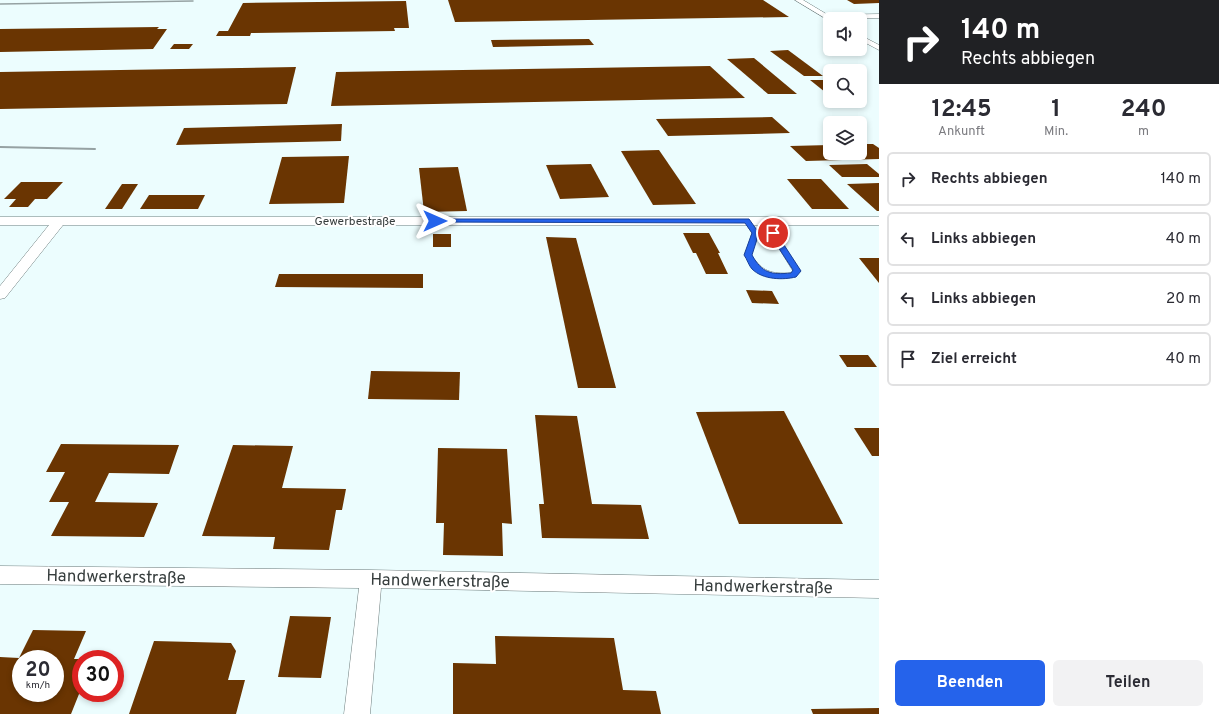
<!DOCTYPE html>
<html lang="de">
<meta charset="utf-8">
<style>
:root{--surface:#fff;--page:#f2f2f3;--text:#2b2b33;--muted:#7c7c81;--line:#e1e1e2;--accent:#2563eb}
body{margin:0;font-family:Overpass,sans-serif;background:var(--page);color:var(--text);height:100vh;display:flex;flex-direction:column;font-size:15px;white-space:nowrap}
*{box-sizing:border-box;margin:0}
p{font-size:13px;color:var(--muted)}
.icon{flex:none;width:22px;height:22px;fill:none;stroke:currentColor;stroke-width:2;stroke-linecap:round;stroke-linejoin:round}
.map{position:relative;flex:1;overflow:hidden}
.drawer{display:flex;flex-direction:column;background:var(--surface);width:340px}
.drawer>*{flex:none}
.top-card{background:#202124;color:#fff;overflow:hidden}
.controls{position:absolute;left:823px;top:12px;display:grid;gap:8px}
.controls a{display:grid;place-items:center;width:44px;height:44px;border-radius:6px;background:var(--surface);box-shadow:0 2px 6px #0003;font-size:20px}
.speed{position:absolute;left:12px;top:650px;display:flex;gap:8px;font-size:20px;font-weight:700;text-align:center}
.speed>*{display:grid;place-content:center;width:52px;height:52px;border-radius:50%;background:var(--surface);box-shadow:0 2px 6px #0003;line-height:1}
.speed small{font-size:10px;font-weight:400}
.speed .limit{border:6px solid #d22;background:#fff;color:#111}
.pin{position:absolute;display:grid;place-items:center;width:34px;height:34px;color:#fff;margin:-17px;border:2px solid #fff;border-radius:50%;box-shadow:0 1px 4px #0007}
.me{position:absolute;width:44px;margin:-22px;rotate:90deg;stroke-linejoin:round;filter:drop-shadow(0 0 3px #0008)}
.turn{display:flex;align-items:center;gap:14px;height:84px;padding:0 16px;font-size:18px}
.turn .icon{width:52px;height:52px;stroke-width:2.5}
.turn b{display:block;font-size:28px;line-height:34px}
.eta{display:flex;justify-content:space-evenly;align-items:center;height:68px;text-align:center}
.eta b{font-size:24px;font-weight:700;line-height:28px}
.button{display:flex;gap:8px;margin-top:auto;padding:8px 16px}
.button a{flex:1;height:46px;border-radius:6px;background:var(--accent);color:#fff;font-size:16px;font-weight:700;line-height:46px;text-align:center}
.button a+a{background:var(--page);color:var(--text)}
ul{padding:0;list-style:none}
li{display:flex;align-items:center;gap:12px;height:54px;margin:0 8px 6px;padding:0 8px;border:2px solid var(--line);border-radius:6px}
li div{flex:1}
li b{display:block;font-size:15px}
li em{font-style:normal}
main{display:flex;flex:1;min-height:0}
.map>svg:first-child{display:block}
</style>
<main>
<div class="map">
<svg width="879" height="714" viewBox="0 0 879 714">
<rect width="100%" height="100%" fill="#ecfdfe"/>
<!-- building -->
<g fill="#6a3502" fill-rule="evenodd">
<path d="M448,0h315l26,17 -334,5z"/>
<path d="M847,0h32v3l-25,1z"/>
<path d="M406,1l3,27h-15l1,3 -144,2 -1,3h-34l3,-5h9l15,-28z"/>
<path d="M159,27l-2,2h10l-14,20 -153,3v-23z"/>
<path d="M589,39l5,6 -101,2 -2,-7z"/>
<path d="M174,44h19l-4,5h-19z"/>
<path d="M788,50l35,26h-19l-34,-25z"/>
<path d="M754,58l43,36h-29l-41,-35z"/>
<path d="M710,66l35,32 -414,8 5,-34z"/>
<path d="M296,67l-9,37 -287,5v-37z"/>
<path d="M810,80h20v16z"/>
<path d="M772,117l18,16 -122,3 -12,-17z"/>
<path d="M342,124l-1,17 -165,4 8,-17z"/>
<path d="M860,144h13l6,4v11l-73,2 -16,-15 40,-1v8h30z"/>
<path d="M659,150l37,54 -43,1 -32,-54z"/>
<path d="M349,156l-5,47 -75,1 13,-47z"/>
<path d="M591,164l18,33 -49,2 -14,-34z"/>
<path d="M867,164l12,10v3h-37l-13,-12z"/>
<path d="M458,167l9,44 -43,1 -5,-44z"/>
<path d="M787,179h34l28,30h-37z"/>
<path d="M21,182h42l-16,17h-12l-7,8h-19l7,-8h-12z"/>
<path d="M879,183v28h-2l-30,-27z"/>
<path d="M122,184h16l-16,25h-17z"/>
<path d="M149,195h56l-7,14h-58z"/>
<path d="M683,233h26l11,20h-2l10,21h-22l-10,-21h-3z"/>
<rect x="433" y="234" width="18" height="13"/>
<path d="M546,237l30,1 40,150h-38z"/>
<path d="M859,258h20v25z"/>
<path d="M279,274h144v14l-148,-1z"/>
<path d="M746,290l26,1 7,13 -27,-1z"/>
<path d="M839,355h29l9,12h-30z"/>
<path d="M371,371l89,1 -1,28 -91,-1z"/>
<path d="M784,411l59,113h-104l-43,-112z"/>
<path d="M535,415l42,1 15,88 49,1 8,34 -107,-1 -3,-34h5z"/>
<path d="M854,428h25v28h-7z"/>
<path d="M61,444l118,1 -10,29 -60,-1 -14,29 63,1 -14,34 -93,-1 18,-34h-20l16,-30h-19z"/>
<path d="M233,445l60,1 -11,42 64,1 -4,21h-6l-7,40 -56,-1 2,-12 -73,-1z"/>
<path d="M438,448l69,1 5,75 -10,-1 1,33 -60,-1 1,-32h-8z"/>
<path d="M290,616l41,1 -10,61 -43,-1z"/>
<path d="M33,630l53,1 -12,28h7v30l-10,25h-71v-57l19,1zM21,659h34v34h-34z"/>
<path d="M495,636l119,2 9,52 33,1 5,23h-208v-51l43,1z"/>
<path d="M154,641l77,2 5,8 -8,29h17l-9,34h-107z"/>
<path d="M879,708v6h-66l-2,-5z"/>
</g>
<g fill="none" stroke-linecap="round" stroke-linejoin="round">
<!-- service casing -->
<g stroke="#6d7c7c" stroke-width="1">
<path id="service" d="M747,219l2,1 9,13 -7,22c12,17 20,19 40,18l2,-2 -31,-50 3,-2 3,2 32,50 -5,5c-24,6 -38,-1 -50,-21l7,-22 -8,-12z"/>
</g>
<!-- minor casing -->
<g stroke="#6d7c7c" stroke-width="1">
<g id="minor">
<path d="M795,0h8l25,15 51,-1v4l-49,1v2z"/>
<path d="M860,35l19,10v5l-19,-10z"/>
<path d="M0,217h879v8h-816l-58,73 -5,1v-13l49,-61h-49z"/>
<path d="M0,566l371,4 508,10v18l-498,-10 -11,126h-26l15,-126 -359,-4z"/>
</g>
</g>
<!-- service -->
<use href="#service" fill="#fff" fill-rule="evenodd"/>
<!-- minor -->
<use href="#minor" fill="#fff" fill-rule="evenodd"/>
<!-- rail-far1 -->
<path stroke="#96a2a3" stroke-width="1.5" d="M0,4l193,-3"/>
<!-- rail -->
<path stroke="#96a2a3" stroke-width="2" d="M0,147l95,2"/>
</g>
<!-- route -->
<path fill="#2563eb" stroke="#184099" d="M435,219h314l10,14 -7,22c10,18 19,20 39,18l2,-3 -24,-37 4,-2h2l26,40 -5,6c-13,3 -33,3 -44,-8 -3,-3 -5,-10 -8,-14l8,-22 -7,-10 -313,-1 -1,-1z"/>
<g text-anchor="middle" stroke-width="4" stroke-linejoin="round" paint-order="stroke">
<!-- far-street labels -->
<g font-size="12" fill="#363d3d" stroke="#fff">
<text x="355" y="225">Gewerbestraße</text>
</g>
<!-- near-street labels -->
<g font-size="17" fill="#363d3d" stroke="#fff">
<text transform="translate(116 576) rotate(1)" y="6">Handwerkerstraße</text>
<text transform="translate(440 580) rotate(1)" y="6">Handwerkerstraße</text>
<text transform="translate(763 586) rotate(1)" y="6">Handwerkerstraße</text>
</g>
</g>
</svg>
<div class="controls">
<a><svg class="icon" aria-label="sound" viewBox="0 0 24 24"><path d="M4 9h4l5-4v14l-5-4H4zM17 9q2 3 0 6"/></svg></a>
<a><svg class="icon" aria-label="search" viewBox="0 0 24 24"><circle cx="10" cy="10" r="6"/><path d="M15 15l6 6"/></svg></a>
<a><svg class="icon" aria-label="layers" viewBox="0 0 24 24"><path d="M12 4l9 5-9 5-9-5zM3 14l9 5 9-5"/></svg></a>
</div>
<div class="speed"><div>20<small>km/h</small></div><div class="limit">30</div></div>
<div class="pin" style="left:773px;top:233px;background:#d93025"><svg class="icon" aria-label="arrive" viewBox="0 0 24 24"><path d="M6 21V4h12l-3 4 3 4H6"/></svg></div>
<svg class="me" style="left:435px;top:221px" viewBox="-20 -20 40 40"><path d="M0-17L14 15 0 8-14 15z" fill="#2563eb" stroke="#fff" stroke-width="4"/></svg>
</div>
<section class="drawer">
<div class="top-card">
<div class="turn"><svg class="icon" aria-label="right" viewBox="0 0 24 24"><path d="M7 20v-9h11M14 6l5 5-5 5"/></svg><div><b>140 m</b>Rechts abbiegen</div></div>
</div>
<div class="eta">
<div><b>12:45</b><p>Ankunft</p></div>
<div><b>1</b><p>Min.</p></div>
<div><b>240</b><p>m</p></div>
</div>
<ul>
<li><svg class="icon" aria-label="right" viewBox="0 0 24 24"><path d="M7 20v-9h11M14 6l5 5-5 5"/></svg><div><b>Rechts abbiegen</b></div><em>140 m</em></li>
<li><svg class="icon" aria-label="left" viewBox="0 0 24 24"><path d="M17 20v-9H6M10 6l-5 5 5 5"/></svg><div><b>Links abbiegen</b></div><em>40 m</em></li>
<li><svg class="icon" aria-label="left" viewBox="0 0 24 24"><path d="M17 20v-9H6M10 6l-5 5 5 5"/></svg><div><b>Links abbiegen</b></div><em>20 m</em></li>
<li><svg class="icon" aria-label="arrive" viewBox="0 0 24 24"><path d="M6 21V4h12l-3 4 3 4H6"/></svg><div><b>Ziel erreicht</b></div><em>40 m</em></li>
</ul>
<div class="button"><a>Beenden</a><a>Teilen</a></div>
</section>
</main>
